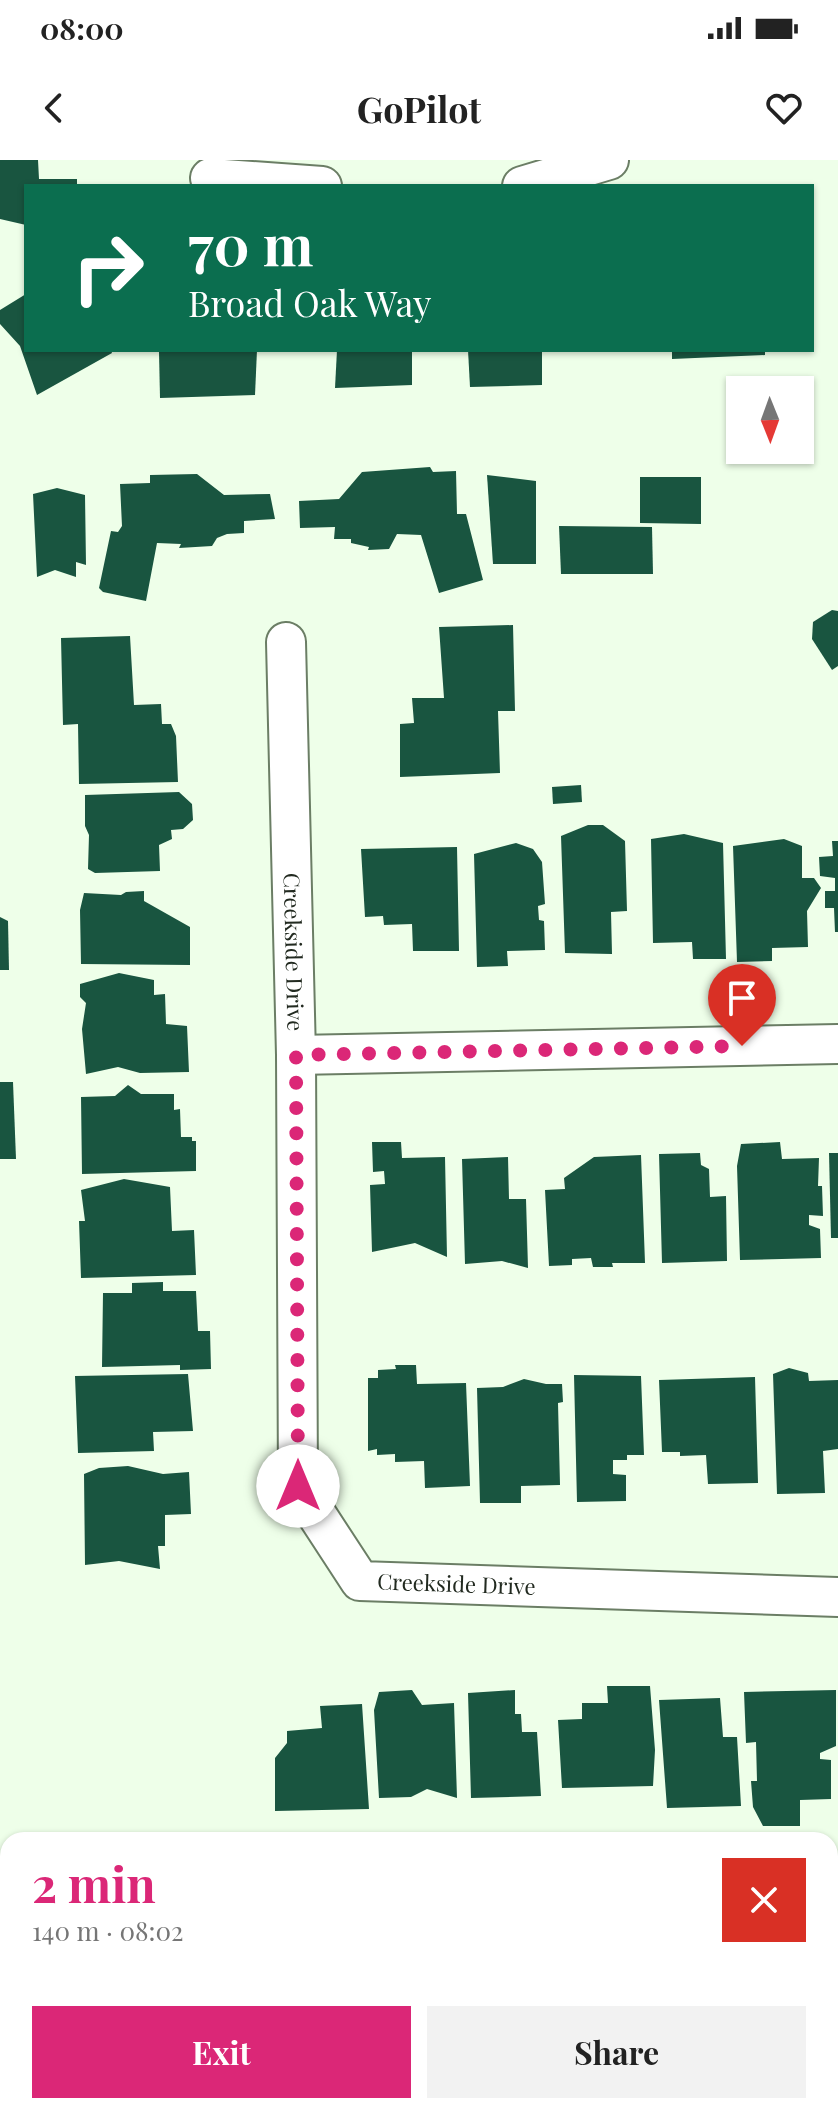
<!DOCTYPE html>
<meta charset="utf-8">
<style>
:root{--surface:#fff;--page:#f2f2f2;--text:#222;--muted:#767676;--accent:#db2777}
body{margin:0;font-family:"Playfair Display",serif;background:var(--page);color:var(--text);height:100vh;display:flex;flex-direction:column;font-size:30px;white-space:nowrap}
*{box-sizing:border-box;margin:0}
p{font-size:26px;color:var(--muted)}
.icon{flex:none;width:44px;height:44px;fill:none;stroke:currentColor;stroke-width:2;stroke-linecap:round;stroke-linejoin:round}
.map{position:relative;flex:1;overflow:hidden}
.side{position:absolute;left:0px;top:1672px;width:838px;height:282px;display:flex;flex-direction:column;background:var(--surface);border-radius:24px 24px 0 0;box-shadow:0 2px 6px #0004}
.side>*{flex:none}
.guide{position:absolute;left:24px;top:24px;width:790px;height:168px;border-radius:0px;box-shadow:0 2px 6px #0004;background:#0b6e4f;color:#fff;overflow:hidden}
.needle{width:52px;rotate:179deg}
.fabs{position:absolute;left:726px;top:216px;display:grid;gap:16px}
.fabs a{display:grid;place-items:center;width:88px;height:88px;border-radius:0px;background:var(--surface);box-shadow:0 2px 6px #0004;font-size:40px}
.pin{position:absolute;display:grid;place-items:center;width:68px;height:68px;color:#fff;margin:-82px -34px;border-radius:50% 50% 50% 0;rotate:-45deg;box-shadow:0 0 8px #0007}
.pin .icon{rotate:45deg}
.me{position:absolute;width:88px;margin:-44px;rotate:0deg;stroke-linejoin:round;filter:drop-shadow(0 0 6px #0008)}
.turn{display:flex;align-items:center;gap:28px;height:168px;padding:0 32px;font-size:36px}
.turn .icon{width:104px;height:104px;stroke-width:2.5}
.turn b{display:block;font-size:56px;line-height:68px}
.round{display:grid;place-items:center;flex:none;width:84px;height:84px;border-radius:0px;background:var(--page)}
.head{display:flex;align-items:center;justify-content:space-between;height:136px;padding:0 32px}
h1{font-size:48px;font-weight:700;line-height:60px;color:var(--accent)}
.button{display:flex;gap:16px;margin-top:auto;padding:16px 32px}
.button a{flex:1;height:92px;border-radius:0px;background:var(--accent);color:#fff;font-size:32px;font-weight:700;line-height:92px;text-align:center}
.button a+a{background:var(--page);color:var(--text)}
.status{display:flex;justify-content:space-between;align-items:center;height:56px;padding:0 40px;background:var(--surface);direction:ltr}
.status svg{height:22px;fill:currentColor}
header{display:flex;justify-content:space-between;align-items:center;height:104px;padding:0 32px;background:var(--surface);font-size:36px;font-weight:700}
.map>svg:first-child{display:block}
</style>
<div class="status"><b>08:00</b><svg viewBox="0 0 49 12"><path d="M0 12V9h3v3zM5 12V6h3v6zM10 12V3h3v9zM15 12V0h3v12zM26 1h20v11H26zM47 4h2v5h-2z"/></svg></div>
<header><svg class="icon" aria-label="back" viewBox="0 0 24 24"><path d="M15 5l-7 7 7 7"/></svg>GoPilot<svg class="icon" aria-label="heart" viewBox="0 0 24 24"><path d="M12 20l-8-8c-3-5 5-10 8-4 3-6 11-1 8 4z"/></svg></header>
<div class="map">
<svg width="838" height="1953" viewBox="0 0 838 1953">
<rect width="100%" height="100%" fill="#eeffe9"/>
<!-- building -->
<g fill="#195540">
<path d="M0,0h38l1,19h38v7h-51v39l-26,-6z"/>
<path d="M26,134v56h85l1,3 -75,42 -17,-49 -20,-22v-14z"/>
<path d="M186,190h71l-2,45 -95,3 -1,-46z"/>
<path d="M337,190h75v35l-77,3z"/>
<path d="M468,190h74v35l-72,2z"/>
<path d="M672,190h93v5l-93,4z"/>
<path d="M430,307l3,5 23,-1 1,43h9l17,66 -44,13 -18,-58 -24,-1 -8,15 -21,1 1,-3 -18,-4v-4h-17l1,-12 -35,1 -1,-27 40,-2 23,-27z"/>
<path d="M197,314l27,21 46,-1 5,25 -31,2v12l-17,1 -10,4 -5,8 -33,2 2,-4 -24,-1 -11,58 -43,-9 -4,-4 12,-57 7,1 4,-6 -2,-42 30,-1v-8z"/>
<path d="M487,315l49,6v83h-43z"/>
<path d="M640,317h61v47l-61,-1z"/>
<path d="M57,328l28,7 1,70 -10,-3v15l-21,-7 -18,7 -4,-83z"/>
<path d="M559,366l93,1 1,47h-92z"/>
<path d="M832,450l6,1v55l-6,4 -20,-31 1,-17z"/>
<path d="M513,465l2,86h-17l2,62 -100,4v-53l14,-1 -2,-25h32l-5,-71z"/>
<path d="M130,476l4,69 27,-1 1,20h9l5,12 2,46 -99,2 -1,-60 -15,1 -2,-87z"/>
<path d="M581,625l1,17 -29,2 -1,-17z"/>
<path d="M179,632l13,12 1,16 -10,9 -12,1 1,9 -13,6 1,26 -65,2 -7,-4 1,-34 -4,-9v-31z"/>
<path d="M588,665h15l22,16 2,70 -16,1 1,42 -47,-1 -4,-117z"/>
<path d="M684,674l39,9 3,116h-33l-1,-17 -39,1 -2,-104z"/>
<path d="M784,679l18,7v32h12l7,10 -14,23 1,36 -36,1v13l-35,1 -4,-116z"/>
<path d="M832,681h6v91h-3l-1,-24h-9v-17h10v-13l-15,-2 -1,-19 14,-1z"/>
<path d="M516,683l17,6 9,13 3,42 -7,2 1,14 5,1 1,29 -38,1 1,15 -31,1 -3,-113z"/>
<path d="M457,687l2,104h-46l-1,-27 -28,1 -1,-9 -18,1 -4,-68z"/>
<path d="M144,731v10l46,26v38l-109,-1 -1,-54 4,-17 37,2 5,-3z"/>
<path d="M0,757l8,4 1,49h-9z"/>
<path d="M119,813l35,7v15l11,-1 1,30 21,2 2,46 -49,1 -22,-6 -32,7 -4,-45 4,-26 -6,-6v-13z"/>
<path d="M0,922h13l3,77h-16z"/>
<path d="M128,925l13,9h33v16l6,-1 1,28h11v4h4v30l-114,3 -1,-77 34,-1z"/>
<path d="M372,982h29l1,16 43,-1 2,100 -32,-14 -43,9 -2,-67 15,-1 -1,-13 -11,1z"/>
<path d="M780,982l2,17 37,-1 -1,28h4l1,30 -14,-1v10l11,4 1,29 -81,2 -3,-94 4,-22z"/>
<path d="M700,993l1,12 8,4 1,28 16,-1 1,65 -65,2 -3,-109z"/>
<path d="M829,993h9v85h-7z"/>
<path d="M641,995l4,108h-33l1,4h-20l-2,-9 -19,1v6l-23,1 -4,-76 20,-1 -1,-11 30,-21z"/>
<path d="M508,997l1,42h17l2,69 -26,-7 -37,3 -3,-105z"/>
<path d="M124,1019l46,8 2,44 22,-1 2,45 -115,3 -2,-57h6l-4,-31z"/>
<path d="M163,1122v9h33l2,40h12l1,38 -31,1v-5l-78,2 1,-74h29v-10z"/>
<path d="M395,1205h21l1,19 49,-1 4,103 -45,2 -1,-27 -29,1v-8l-18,1v-6l-9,2v-73h10v-8l18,-1z"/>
<path d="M789,1208l19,5 1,8 29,-1v69l-15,2 2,42 -48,1 -4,-120z"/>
<path d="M188,1214l5,57 -40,1 1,19 -76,2 -3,-77z"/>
<path d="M574,1215l67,1 3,79h-17v5h-14v14l13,1v26l-49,1z"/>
<path d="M755,1217l3,106 -50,1 -2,-29 -26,1v-4h-18l-3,-72z"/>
<path d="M524,1219l22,5h16l1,18 -5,1 2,82 -39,1v17h-41l-3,-115 26,-1z"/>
<path d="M128,1306l35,8 26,-2 2,42 -26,1v31h-7l2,23 -41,-8 -34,4 -1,-91 15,-6z"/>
<path d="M607,1526h43l5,64 -2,36 -91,2 -4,-68 24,-1v-16h26z"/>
<path d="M412,1530l10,15 32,-2 3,95 -30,-9 -16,8 -32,1 -5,-88 5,-18z"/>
<path d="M515,1530v24h6l1,18h15l4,64 -70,2 -3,-105z"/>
<path d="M836,1530v56l-16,7v6l11,1v39l-31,1v26h-37l-10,-19 -2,-26h6l-1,-39 -10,1 -2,-51z"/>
<path d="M720,1538l3,39h14l4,69 -74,2 -8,-108z"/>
<path d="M362,1544l7,105 -94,2v-53l12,-15v-12l35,-3 -2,-22z"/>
<rect x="830" y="1768" width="8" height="106"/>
<path d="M0,1825l8,3v91l-8,-3z"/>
<path d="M137,1946h63v3l-63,1z"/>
</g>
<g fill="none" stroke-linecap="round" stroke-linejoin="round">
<!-- lane casing -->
<g stroke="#6b7e65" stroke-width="22">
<g id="lane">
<path d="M566,1946l106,2"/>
<path d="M24,1953l2,-7"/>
</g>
</g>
<!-- street casing -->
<g stroke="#6b7e65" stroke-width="42">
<g id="street">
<path d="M210,18l112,8"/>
<path d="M522,26l87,-26"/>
<path id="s1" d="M286,482l10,413 2,431 62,95 478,16"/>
<path d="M296,895l542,-11"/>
<path d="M672,1953v-5l166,1"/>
</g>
</g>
<!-- lane -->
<use href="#lane" stroke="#fff" stroke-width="18"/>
<!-- street -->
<use href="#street" stroke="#fff" stroke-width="38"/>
</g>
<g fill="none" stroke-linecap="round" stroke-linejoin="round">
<!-- route -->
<path stroke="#db2777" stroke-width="14" stroke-dasharray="0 25.2" d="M298,1326l-2,-431 446,-9"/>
</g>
<g text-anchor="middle" stroke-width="8" stroke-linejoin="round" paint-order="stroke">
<!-- street labels -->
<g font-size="22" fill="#222a20" stroke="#eeffe9">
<text dy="8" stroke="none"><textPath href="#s1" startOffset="310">Creekside Drive</textPath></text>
<text dy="8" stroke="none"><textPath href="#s1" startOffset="1054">Creekside Drive</textPath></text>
</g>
</g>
</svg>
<div class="fabs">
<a><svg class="needle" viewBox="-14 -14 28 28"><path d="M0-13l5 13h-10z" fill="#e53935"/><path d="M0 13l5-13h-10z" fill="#767676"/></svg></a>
</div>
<div class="pin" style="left:742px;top:886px;background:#d93025"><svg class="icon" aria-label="arrive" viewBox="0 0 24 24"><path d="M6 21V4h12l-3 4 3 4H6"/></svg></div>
<svg class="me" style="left:298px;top:1326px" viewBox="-20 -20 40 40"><circle r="19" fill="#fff"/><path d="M0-13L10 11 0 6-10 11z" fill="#db2777"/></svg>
<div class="guide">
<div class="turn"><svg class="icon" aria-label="right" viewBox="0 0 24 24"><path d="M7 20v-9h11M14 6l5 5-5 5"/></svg><div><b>70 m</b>Broad Oak Way</div></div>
</div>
<section class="side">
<div class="head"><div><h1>2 min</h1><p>140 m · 08:02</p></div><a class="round" style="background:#d93025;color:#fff"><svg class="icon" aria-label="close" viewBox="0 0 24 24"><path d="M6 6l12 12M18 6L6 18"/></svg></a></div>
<div class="button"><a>Exit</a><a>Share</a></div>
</section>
</div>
